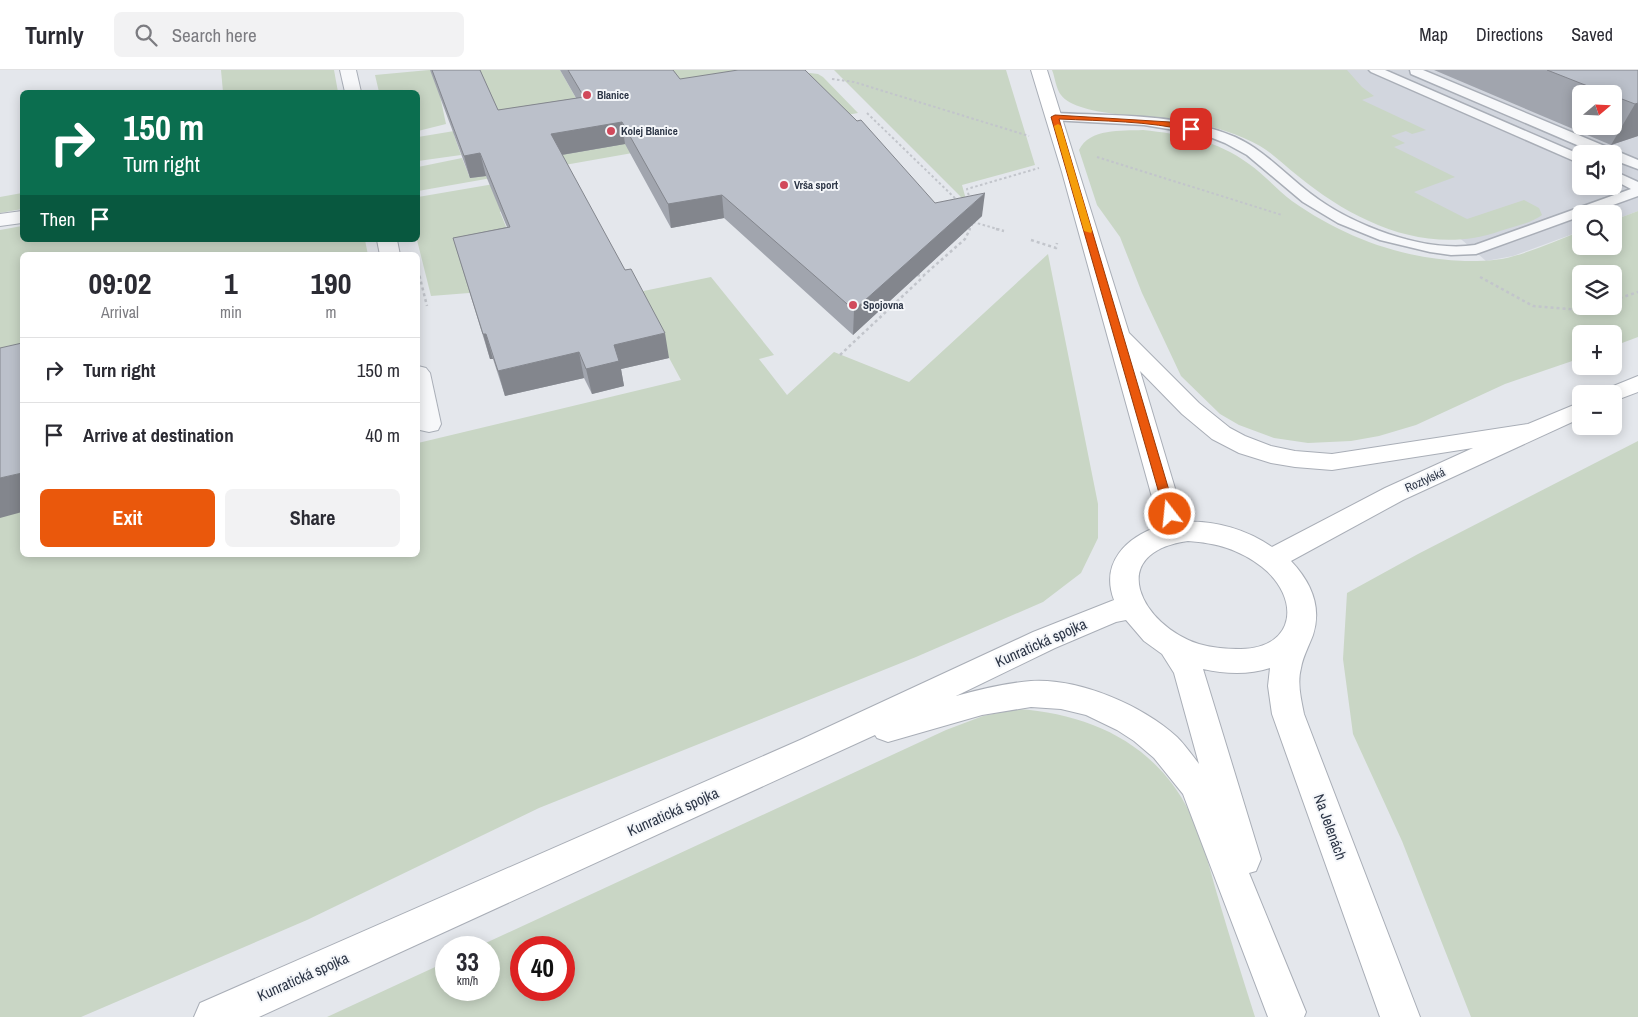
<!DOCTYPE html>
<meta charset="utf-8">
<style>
:root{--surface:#fff;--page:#f2f2f3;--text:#2b2b33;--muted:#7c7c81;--line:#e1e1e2;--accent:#ea580c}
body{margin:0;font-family:"Archivo Narrow",sans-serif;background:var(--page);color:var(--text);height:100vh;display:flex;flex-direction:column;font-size:19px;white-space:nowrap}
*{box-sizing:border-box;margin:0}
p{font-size:16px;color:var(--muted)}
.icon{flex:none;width:28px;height:28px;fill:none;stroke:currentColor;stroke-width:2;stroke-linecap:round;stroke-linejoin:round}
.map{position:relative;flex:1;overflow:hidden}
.panel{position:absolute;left:20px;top:182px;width:400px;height:305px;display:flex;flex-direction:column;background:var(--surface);border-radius:8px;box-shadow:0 2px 12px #0003}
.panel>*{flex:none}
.hud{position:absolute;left:20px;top:20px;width:400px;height:152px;border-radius:8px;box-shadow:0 2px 12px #0003;background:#0b6e4f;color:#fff;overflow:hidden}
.needle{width:32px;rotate:71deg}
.fabs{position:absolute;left:1572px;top:15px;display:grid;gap:10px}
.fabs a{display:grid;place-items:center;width:50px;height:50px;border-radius:8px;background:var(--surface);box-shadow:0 2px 12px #0003;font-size:25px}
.speed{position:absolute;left:435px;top:866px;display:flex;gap:10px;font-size:25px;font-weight:700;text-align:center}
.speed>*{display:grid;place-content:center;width:65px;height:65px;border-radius:50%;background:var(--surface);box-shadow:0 2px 12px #0003;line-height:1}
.speed small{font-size:12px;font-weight:400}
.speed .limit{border:8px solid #d22;background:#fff;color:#111}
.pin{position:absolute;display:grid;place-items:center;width:42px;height:42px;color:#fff;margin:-21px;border-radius:10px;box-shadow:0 2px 8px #0006}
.me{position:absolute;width:55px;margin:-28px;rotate:344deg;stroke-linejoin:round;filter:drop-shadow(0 0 4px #0008)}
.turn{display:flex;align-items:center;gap:18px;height:105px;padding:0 20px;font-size:22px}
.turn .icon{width:65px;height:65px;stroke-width:2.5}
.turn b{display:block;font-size:35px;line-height:42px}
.then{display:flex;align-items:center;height:48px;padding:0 20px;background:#0003;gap:10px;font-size:19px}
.eta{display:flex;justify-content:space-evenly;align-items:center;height:85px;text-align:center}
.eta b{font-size:30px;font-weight:700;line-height:35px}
.primary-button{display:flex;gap:10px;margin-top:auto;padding:10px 20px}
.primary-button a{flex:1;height:58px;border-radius:8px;background:var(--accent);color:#fff;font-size:20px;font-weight:700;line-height:58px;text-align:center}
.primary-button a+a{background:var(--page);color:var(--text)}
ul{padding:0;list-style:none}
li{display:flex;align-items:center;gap:15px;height:65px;padding:0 20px;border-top:1px solid var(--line)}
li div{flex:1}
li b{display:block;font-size:19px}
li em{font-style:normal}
header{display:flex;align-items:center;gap:30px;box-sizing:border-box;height:70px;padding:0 25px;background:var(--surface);border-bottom:1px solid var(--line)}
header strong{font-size:24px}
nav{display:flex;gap:28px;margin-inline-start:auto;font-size:18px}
.search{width:350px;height:45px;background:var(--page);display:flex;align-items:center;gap:12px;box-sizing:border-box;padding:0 18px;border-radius:8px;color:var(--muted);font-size:19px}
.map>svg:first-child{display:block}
</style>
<header>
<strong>Turnly</strong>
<div class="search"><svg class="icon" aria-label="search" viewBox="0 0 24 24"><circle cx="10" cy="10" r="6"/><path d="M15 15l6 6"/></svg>Search here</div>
<nav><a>Map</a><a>Directions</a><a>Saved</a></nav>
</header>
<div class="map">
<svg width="1638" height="947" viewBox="0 0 1638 947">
<rect width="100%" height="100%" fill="#e4e7ec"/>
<!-- built -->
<path fill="#d2d6de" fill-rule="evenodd" d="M1333,0h234l71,32v109l-24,9v-6h-33v17l-68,25 -27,5 -24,-21 -178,-97zM1581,24h33v32h-33zM1581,84h33v32h-33z"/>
<!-- green -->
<g fill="#c9d6c5" fill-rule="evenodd">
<path d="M221,0h113l4,22h-115z"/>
<path d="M429,0h131l17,30 -71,16 -66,-20 6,28 -28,7v-39h-39l-4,-17z"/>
<path d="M671,0h118l-107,16z"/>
<path d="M834,0h172l29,95 -73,20 5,18z"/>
<path d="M1052,0h295l15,17 12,9 -12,4 64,30 -14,4 -6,-3 -15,5 14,7 -11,4 61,30 -41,15 53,27 57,-19 15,8 3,7c-10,8 -30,12 -42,16 -72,26 -146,-9 -202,-55 -13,-10 -24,-22 -38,-30 -21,-12 -45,-19 -68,-24 -28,-6 -115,-4 -131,-27 -5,-6 -6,-18 -9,-25z"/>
<path d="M810,3l8,1 5,3 35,36 -440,78v-24l44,-9 8,20 48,-8 112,-67z"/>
<path d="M605,36l-151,29 7,20 -43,6v-24z"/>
<path d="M1143,60c38,4 74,10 106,34 16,11 28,26 43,37 51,36 110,58 173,60 16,0 33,0 49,-5 22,-6 45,-16 67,-25v15h33v-26l24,-9v126l-24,9v-12h-33v24l-76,26 -89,41 -37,11 -28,5 -43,2 -34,-5 -35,-13 -19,-11 -39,-38 -39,-83 -22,-56 -23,-32 -18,-55c11,-22 42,-19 64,-20zM1581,204h33v32h-33z"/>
<path d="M564,102l-64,40 16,39 -47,42 -38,3 -14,-56 1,-43z"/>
<path d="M22,123v16l-22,4v-16z"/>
<path d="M22,156v14h343l3,15h-346v300h396v-112l263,-63 -47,-87 77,-16 63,78 -15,4 28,36 47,-43 75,30 139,-128 50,250v34l-17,35 -38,29 -127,55 -377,151 -232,112 -226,97h-81v-787z"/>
<path d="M1638,371v576h-167l-69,-176 -49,-107 -10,-75 4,-66 71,-39z"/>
<path d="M1018,639c73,5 137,35 171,102 13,25 20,55 28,83 12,41 25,82 38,123h-928l119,-55v28h43v-42l-12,-1 469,-217 37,-14zM521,878h43v42h-43z"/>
</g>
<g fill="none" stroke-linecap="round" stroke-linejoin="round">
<!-- lane casing -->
<g stroke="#a9aeb7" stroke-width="3">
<g id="lane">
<path d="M1369,0h16l196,85v9l-210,-92z"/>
<path d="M1410,0h13l215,90v9l-24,-9v-6h-16l-187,-80z"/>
<path d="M1055,43c60,3 124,0 180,24 29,13 51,38 76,57 40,31 113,59 164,51l156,-56 -17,-9v-9l24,11v14l-50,18h-7v2l-105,38 -25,1 -21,-3 -50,-12 -42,-17 -35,-21 -56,-47 -22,-12 -20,-8 -61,-10 -93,-5 -2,-3z"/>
</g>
</g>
<!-- street casing -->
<g stroke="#a9aeb7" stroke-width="2">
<g id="street">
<path d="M340,0h16l5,22h-16z"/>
<path d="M22,141v12l-22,3v-12z"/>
<path d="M377,170h20l3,15h-20z"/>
<path d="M418,296l8,2 4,5 11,51 -3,6 -9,2 -9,-2 -2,-5z"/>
</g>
</g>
<!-- secondary casing -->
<g stroke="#a9aeb7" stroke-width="2">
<g id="secondary">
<path d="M1031,0h16l82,263 70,70 31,25 15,8 26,10 24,5 37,3 196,-30 53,-22v16l-178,82 -112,61c20,21 31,46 22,74 -4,11 -10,21 -12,33 -4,15 0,31 3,46l116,303h-40l-108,-303 -4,-28 2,-18c-21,7 -45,6 -67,1l58,190 -5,12 -7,2 57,139 -2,5h-36l-85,-223 -29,-36 -20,-17 -17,-11 -31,-15 -25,-6 -30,-2 -49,8 -94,27 -11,-4 -2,-3 -616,282h-65l6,-14 600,-263 233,-108 81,-32c-14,-37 12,-63 46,-74l-98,-354zM1140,301l42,43 30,25 27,14 32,10 24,4 37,3 141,-22 -88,40 -113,59c-24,-17 -57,-27 -87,-25zM1188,471c28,2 51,8 74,26 38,30 35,81 -21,82 -13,0 -29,-1 -42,-5 -57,-18 -96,-91 -11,-103zM1126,550l18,21 18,13 12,19 25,91c-7,-9 -14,-19 -22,-27 -35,-32 -98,-59 -146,-56 -25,2 -51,8 -75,15l99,-48 61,-26z"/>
<path d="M1638,306v16l-24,9v-7h-12l4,-5z"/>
</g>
</g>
<!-- path-far1 -->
<g stroke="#c2c5cb" stroke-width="2" stroke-dasharray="2.5 2.5" stroke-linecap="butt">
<path d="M832,9l22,3 175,54"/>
<path d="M867,43l92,89"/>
<path d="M1097,87l185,58"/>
<path d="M970,130l-3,-11 72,-21"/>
<path d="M973,152l28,8"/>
<path d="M969,160l4,-7"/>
</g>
<!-- path -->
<g stroke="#c2c5cb" stroke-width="2.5" stroke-dasharray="3 3" stroke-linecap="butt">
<path d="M996,159l8,2"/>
<path d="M1031,170l25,8 1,-5"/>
<path d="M418,200l9,36"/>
<path d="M917,205l6,1 42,-37 5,-10"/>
<path d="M1480,207l53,29 47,4 13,-4"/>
<path d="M1614,230l24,-8"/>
<path d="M840,285l83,-78"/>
</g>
<!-- lane -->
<use href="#lane" fill="#f7f8fa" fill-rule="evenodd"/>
<!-- street -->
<use href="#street" fill="#f7f8fa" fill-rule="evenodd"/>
<!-- secondary -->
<use href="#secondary" fill="#fff" fill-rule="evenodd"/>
</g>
<!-- wall -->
<g fill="#a1a5ae" fill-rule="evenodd">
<path d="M430,0h50l18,40 78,-12 -16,-28h113l7,9 255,124 47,13 -129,119 -129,-117 -53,10 -46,-84 -63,11 107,203 -48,11 3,17 -32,8 -8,-16 -79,18 -12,-37h-3l-37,-121 54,-11 -21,-51 -16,2z"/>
<path d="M1434,0h204v66l-27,9zM1581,24h33v32h-33z"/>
</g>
<!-- shaded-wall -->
<g fill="#83868d">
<path d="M1638,33v33l-27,9 24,-41z"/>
<path d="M622,52l3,22 -70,12 -4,-22z"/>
<path d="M480,83l6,23 -16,2 -6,-22z"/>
<path d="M985,123l-3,23 -129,119 1,-25z"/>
<path d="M722,125l2,23 -53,10 -3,-24z"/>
<path d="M665,263l4,25 -48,11 3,17 -32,8 -6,-25 28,-24z"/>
<path d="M483,264h3l7,25h-3z"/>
<path d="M579,282l5,26 -79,18 -7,-25z"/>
<path d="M22,403v39l-22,6v-40z"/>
</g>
<!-- building -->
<g fill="#bbc0ca" stroke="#83868d">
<path d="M432,0h48l18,40 86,-13 -16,-27h105l7,9 58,-9h67l52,51 4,-1 74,83 50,-10 -131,117 -132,-115 -54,9 -46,-82 -71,12 74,136 6,-1 34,64 -51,12 5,16 -33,8 -7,-17 -81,19 -12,-37h-3l-30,-96 57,-11 -30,-74 -16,3z"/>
<path d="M1547,0h91v33l-3,1 -21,-8v-2h-6z"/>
<path d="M22,273v130l-22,5v-130z"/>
</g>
<!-- route -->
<path fill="#ea580c" stroke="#983908" d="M1055,45l115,7 24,7 -3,2c-43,-10 -88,-10 -132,-12l117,395 -2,3 -4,1 -5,-4 -114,-397z"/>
<!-- slow -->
<path fill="#f59e0b" d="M1058,54l3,2 31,105 -1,2 -7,-2 -30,-105z"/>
<!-- markers -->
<g fill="#d1495b" stroke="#f4f6f9" stroke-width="2">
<circle cx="587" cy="25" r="5"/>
<circle cx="611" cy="61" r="5"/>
<circle cx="784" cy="115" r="5"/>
<circle cx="853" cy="235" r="5"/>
</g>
<g text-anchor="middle" stroke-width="4" stroke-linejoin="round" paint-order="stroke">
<!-- far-poi labels -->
<g font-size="11" font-weight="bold" fill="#2b3445" stroke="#f4f6f9" text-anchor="start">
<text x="597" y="29">Blanice</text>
<text x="621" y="65">Kolej Blanice</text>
<text x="794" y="119">Vrša sport</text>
<text x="863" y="239">Spojovna</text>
</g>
<!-- street labels -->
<g font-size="12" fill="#2b3445" stroke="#f4f6f9">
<text transform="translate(1425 410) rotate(-24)" y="4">Roztylská</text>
</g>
<!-- near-street labels -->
<g font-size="15" fill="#2b3445" stroke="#f4f6f9">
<text transform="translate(1041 573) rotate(-24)" y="5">Kunratická spojka</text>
<text transform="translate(673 742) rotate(-24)" y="5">Kunratická spojka</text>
<text transform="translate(1330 757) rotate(70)" y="5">Na Jelenách</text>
<text transform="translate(303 907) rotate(-24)" y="5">Kunratická spojka</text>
</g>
</g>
</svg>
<div class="fabs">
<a><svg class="needle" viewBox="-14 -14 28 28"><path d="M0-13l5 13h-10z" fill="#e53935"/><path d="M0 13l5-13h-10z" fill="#7c7c81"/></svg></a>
<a><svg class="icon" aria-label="sound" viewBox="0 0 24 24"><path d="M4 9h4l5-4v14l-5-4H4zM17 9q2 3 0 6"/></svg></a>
<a><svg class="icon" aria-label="search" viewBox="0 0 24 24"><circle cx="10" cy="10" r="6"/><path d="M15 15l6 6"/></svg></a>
<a><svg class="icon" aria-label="layers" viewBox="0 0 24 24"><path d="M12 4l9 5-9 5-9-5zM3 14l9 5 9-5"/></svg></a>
<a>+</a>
<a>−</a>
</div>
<div class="speed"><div>33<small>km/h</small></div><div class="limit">40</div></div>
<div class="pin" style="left:1191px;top:59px;background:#d93025"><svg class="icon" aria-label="arrive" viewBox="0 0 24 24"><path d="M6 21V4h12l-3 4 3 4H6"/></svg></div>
<svg class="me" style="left:1170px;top:444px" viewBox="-20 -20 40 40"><circle r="17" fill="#ea580c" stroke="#fff" stroke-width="3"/><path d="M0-11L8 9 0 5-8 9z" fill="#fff"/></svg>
<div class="hud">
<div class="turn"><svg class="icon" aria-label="right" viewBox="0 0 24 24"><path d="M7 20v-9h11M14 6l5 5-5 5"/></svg><div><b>150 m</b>Turn right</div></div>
<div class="then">Then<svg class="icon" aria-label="arrive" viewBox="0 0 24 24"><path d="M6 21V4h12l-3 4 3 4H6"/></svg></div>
</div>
<section class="panel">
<div class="eta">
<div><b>09:02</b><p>Arrival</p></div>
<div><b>1</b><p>min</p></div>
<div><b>190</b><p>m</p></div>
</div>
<ul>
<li><svg class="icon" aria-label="right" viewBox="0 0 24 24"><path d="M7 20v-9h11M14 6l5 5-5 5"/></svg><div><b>Turn right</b></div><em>150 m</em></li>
<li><svg class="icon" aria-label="arrive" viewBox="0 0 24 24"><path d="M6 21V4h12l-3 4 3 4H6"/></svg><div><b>Arrive at destination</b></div><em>40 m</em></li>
</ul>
<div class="primary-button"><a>Exit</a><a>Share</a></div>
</section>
</div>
